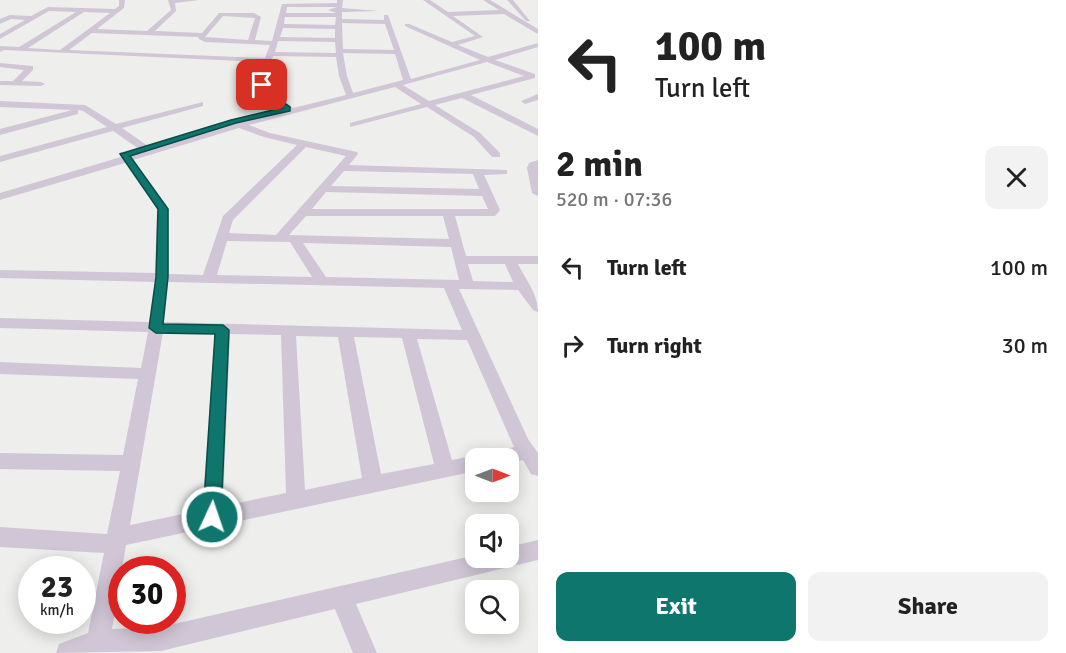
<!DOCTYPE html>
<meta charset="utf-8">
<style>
:root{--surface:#fff;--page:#f2f2f2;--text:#222;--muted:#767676;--accent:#0f766e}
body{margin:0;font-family:Signika,sans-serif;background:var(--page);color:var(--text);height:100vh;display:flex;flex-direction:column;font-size:22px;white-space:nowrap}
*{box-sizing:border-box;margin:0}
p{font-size:20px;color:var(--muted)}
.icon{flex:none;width:33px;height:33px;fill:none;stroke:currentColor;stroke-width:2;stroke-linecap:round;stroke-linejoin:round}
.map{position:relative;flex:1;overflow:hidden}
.details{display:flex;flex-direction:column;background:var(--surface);width:528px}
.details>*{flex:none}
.banner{background:#fff;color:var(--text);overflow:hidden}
.needle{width:39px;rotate:90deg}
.tools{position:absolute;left:465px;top:448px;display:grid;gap:12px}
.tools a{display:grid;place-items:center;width:54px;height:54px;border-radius:12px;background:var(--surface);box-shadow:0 3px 15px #0003;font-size:30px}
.speed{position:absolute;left:18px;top:556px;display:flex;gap:12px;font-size:30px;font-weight:700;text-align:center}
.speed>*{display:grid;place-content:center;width:78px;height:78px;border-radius:50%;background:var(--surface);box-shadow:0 3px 15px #0003;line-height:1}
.speed small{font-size:15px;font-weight:400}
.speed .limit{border:9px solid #d22;background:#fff;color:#111}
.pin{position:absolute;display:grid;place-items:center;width:51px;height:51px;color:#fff;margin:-26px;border-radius:12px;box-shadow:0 3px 9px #0006}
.me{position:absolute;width:66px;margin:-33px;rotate:3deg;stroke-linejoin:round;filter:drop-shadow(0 0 4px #0008)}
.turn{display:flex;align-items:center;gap:21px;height:126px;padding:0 18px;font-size:27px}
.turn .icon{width:78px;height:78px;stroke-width:2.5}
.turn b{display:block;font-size:42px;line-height:51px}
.round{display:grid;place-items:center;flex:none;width:63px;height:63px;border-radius:12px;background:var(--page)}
.summary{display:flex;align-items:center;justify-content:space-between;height:102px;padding:0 18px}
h1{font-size:36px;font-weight:700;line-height:45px}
.primary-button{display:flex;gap:12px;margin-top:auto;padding:12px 18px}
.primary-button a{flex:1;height:69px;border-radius:12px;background:var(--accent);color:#fff;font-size:24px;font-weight:700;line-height:69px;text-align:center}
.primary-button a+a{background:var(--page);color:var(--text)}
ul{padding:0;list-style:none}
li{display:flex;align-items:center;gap:18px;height:78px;padding:0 18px}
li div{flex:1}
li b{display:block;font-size:22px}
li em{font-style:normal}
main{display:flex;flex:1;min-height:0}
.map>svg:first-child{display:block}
</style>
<main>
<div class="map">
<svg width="538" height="653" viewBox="0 0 538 653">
<rect width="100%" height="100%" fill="#eeefec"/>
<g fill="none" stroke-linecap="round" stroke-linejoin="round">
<!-- minor -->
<g fill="#d1c6d6" fill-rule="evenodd">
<path d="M119,0h6l-1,8 -27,21 50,2 24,-21 -3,-10h31l-24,3 1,8 -21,20 47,2 17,-20h35l7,4 -6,23 17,1 10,-37 55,-1v-3h6l-1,8 37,3 -37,1v7l42,1v-5h4l23,64 69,-19 -75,-34v-2h4l43,18 23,-6 -52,-36h7l18,12 51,-2 -16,-10h7l48,29v5l-2,-1 -32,-19 -51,2 30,21 -25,8 30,12 50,-14v4l-43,13 40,14v4l-64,17 67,34v7l-76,-38 -27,7 45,28 20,20v4h-8l-18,-20 -47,-30 -77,20v-4l71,-19 -26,-17 -146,38 21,8 87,19 1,2 -9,11 158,5v4l-23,1 16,35 -5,6h-40l11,40h72v8h-20c8,16 20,30 20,48l-5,-2 -15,-20 -59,-1 69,150 10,14v23l-7,-2 -8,-14 -15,3v-4h-32v12l-350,74 -14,84 49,-2 315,-72v3h32v-11l30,-7v20l-182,44 21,49h-24l-18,-44 -174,42 -105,2 3,-9 29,-11 16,-80 -104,-6v-20l107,7 13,-63 -120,-2v-16l123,2 15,-76 -138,-5v-12l141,6 7,-36 -148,-4v-10l149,4 6,-40 -155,-4v-8l155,3 2,-64 -32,-46 -125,37v-7l121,-36 -1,-5h8l2,3 12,-4 -29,-20 -113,31v-6l107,-29 -24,-16 -5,-1v4l-78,21v-6l72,-19 -72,-3v-6l85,4 31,19 87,-22v4l-81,22 29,20 81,-24 1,-3 51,-11 -27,-23 7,-25 -260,-12 -4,2v-6l19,1 57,-35 -27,-1 -49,28v-5l25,-14 -14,-1 -11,5v-5l10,-4 21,1 17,-9 67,2 4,-3zM287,7h50l-9,3 8,3h-50zM84,12l26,1 -50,37 -32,-2zM223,16l32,2 -7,22 -43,-3zM285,17h51l-1,8 -51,-1zM342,23l43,1 9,26 -51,-1zM283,28l52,1v9l-55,-1zM92,33l106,4 1,2 6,3 65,3 -5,13 -196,-8zM278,41l57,1 1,11 -61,-1zM343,53l52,1 8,26 -50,13 -6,-17zM273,56l63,1 3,19 7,19 -53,13 -28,-22zM487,62l37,14 -95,25 -26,-16zM239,128l25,9 33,8 -74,71 -20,59 -34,-1v-65l-36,-49zM306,147l40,9 -70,79 -47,-2 4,-13zM344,171l129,3 6,15 -148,-3zM326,192l156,4 6,13h-176zM306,216h137l6,23 -160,-4zM227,241l63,1 22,35 -95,-2zM303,243l148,4 8,33 -133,-3zM468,264h37l8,18 -40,-1zM168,282l276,6 18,42 -298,-8zM163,332l52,1 -13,177 -72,15zM230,334l51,1 5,158 -63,13zM296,336l42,1 24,141 -57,12zM354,337l48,1 32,126 -53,10zM417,339l50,1 47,107 -29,7 -2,4 -7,-3 -24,5z"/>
<path d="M507,0h6l17,21h-4z"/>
<path d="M0,63l33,3v4l-11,11 19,1 4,2 -4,2 -41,-1v-4h13l11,-11 -24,-3z"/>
<path d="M538,94v6l-13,4 -4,-3z"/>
<path d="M538,160v36l-6,-3 -5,-25 2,-5z"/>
</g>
</g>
<!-- route -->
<path fill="#0f766e" stroke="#0a4d48" stroke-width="1.5" d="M259,83h5l6,10 20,14v4l-54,12 -106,33 38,53v68l-5,47 60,1 6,5 -8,187 -2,6 -7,2 -6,-2 -3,-6 12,-183 -59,-1 -7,-5 7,-51 2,-68 -38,-55 111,-34 50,-12 -16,-12z"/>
</svg>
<div class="tools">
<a><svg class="needle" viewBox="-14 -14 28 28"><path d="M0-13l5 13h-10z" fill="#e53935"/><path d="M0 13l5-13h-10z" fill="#767676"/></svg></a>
<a><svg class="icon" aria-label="sound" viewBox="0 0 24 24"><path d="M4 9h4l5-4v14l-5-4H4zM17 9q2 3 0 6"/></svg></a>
<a><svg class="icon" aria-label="search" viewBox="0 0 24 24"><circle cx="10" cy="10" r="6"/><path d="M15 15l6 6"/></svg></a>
</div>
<div class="speed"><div>23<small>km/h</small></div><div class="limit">30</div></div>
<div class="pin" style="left:262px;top:85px;background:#d93025"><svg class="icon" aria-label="arrive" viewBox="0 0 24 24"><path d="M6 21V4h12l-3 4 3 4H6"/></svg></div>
<svg class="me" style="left:212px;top:517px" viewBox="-20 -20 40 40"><circle r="17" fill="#0f766e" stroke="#fff" stroke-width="3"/><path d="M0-11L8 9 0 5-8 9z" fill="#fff"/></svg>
</div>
<section class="details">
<div class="banner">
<div class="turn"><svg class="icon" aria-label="left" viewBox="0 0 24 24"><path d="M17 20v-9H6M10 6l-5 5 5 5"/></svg><div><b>100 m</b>Turn left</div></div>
</div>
<div class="summary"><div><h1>2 min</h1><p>520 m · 07:36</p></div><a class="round"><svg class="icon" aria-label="close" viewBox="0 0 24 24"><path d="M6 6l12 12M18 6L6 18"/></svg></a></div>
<ul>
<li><svg class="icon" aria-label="left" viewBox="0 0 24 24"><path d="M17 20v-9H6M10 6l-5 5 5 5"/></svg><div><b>Turn left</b></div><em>100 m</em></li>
<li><svg class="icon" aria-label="right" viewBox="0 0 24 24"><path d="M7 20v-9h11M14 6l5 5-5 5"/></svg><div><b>Turn right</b></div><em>30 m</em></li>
</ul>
<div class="primary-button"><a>Exit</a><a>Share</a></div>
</section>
</main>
